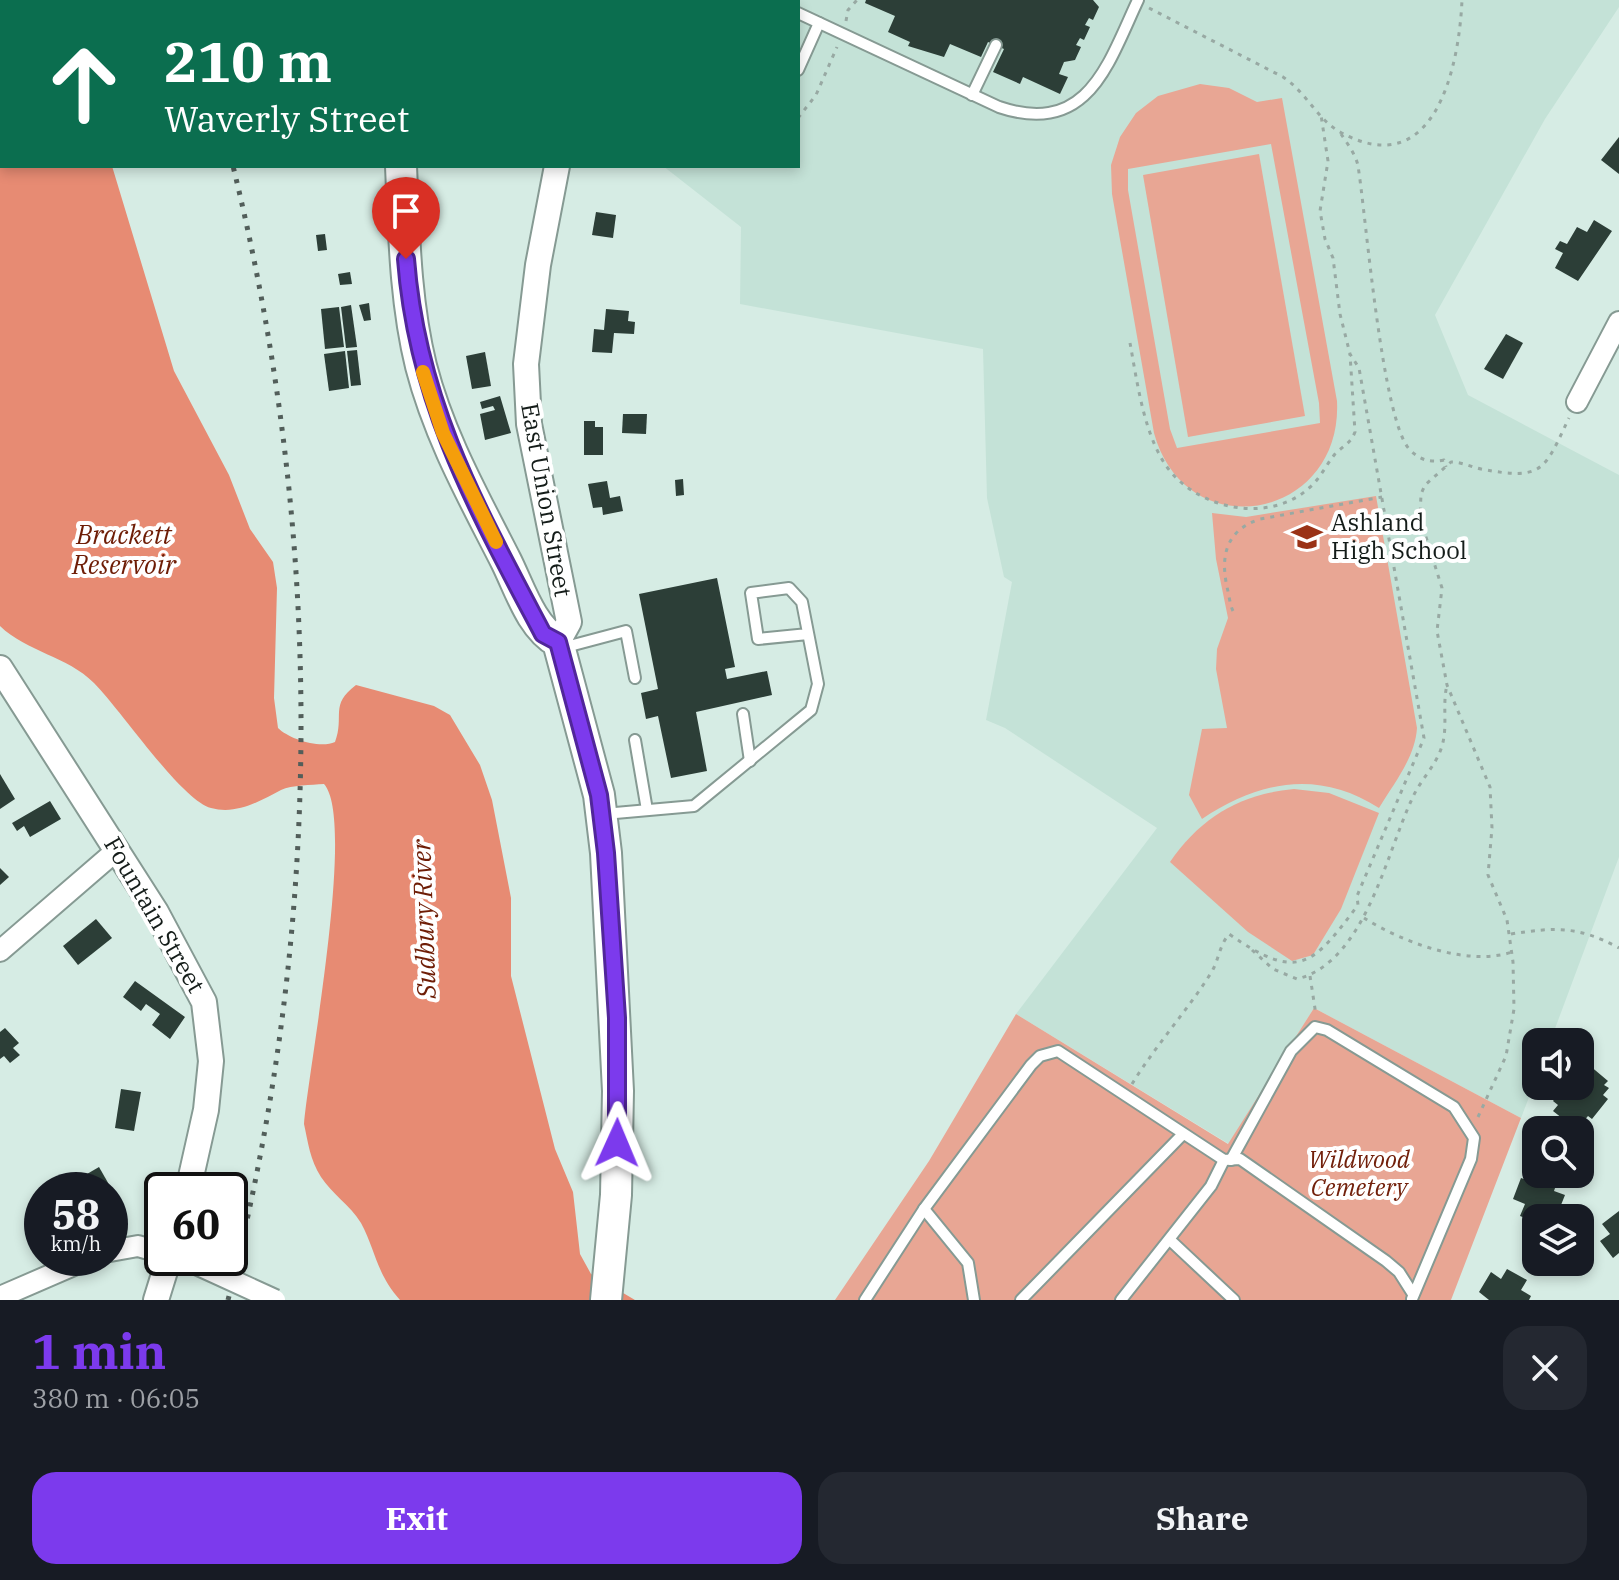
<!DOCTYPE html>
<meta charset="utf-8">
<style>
:root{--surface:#171b24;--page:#242831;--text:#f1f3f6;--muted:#9ea1a6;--accent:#7c3aed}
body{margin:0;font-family:"IBM Plex Serif",serif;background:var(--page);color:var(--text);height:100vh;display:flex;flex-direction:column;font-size:30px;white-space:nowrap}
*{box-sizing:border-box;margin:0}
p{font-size:26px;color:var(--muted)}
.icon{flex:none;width:44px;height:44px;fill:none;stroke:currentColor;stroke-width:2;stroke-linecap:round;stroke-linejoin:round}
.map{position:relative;height:1300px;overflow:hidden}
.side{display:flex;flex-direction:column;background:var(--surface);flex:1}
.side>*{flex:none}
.guide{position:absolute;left:0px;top:0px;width:800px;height:168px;box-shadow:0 4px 12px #0003;background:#0b6e4f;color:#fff;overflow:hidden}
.buttons{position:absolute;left:1522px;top:1028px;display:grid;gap:16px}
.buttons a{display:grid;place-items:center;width:72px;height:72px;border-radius:16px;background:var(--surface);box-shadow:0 4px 12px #0003;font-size:40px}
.speed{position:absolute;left:24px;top:1172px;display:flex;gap:16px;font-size:40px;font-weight:700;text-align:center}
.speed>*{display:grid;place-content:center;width:104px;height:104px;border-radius:50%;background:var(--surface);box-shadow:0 4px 12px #0003;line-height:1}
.speed small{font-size:20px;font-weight:400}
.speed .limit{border:4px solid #111;border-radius:12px;background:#fff;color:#111}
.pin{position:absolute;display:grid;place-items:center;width:68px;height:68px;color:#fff;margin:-82px -34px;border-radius:50% 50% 50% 0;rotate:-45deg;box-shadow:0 0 8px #0007}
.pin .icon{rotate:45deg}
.me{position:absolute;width:88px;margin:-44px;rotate:1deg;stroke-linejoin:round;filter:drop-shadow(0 0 6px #0008)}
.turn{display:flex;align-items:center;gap:28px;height:168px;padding:0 32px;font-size:36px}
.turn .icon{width:104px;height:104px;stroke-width:2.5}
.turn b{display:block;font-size:56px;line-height:68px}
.round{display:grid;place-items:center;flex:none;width:84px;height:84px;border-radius:24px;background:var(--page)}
.summary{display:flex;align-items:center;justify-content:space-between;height:136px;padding:0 32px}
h1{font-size:48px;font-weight:700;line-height:60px;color:var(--accent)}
.button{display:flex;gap:16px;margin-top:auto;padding:16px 32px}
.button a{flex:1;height:92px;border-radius:24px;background:var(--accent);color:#fff;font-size:32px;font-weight:700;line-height:92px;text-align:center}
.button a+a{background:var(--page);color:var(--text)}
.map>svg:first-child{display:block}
</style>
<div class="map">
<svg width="1619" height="1300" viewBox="0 0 1619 1300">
<rect width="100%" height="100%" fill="#d6ece4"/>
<!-- built -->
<path fill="#c4e2d7" d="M621,0h998v7l-74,112 -110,196 33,80 151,80v382l-69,185h-14v37l-15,39 -207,-110 -85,136 -213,-130 141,-186 -152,-100 -19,-8 26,-138 -8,-5 -17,-79 -4,-149 -243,-45 1,-77 -78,-61h135v-164z"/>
<!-- green -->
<g fill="#e8a694" fill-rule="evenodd">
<path d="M1200,84l29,4 28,14 25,-4 55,303c6,119 -151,148 -183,32l-42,-239 -1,-29 9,-28 16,-24 22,-17zM1271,144l48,259 1,20 -143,25 -7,-19 -42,-239v-21z"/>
<path d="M1259,154l46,262 -117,21 -45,-262z"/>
<path d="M1376,496l41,232c-2,30 -23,55 -38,80 -61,-39 -120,-27 -177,11l-13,-24 13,-66 25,-1 -11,-59 1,-20 11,-31 -12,-59 -4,-46 34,4z"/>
<path d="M1294,789l35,4 50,20 -38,96 -28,46 -21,6 -44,-29 -78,-70c30,-44 70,-68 124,-73z"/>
<path d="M1314,1008l207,110 -70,182h-616l94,-139 87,-147 212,130z"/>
</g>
<!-- water -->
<path fill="#e78b73" d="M0,0l35,2h-33v164h110l62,205 55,104 21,54 23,33 4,26 -3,110 4,30c11,11 42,21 57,14 10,-26 -6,-37 21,-57l78,21 16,9 30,50 12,35 19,98v78l44,173 18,43 7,62 11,20 44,26h-235c-24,-27 -24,-49 -39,-77 -11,-18 -29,-29 -40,-46 -11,-17 -13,-35 -17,-53 5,-59 52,-304 20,-340 -13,1 -32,1 -43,6 -21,11 -44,25 -70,18 -30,-8 -90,-98 -117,-125 -27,-27 -67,-31 -94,-57z"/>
<!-- building -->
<g fill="#2c3e37">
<path d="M866,0h227l6,7 -6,13 -4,-2 -4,7 5,2 -6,13 -4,-2 -4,7 5,2 -6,13 -11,2 -5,12 9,3 -8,17 -37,-17 -3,7 -27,-12 11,-23 -16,-7 -7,15 -31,-13 -6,13 -36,-11 2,-4 -22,-10 7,-16 -30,-13z"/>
<path d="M1619,137v37l-18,-14z"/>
<path d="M596,212l20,3 -3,23 -21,-3z"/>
<path d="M1594,220l18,11 -34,50 -23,-13 8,-15 -8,-4 5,-8 7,3 10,-17 10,5z"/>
<path d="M325,234l2,16 -9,1 -2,-16z"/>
<path d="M350,272l2,12 -12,1 -2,-11z"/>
<path d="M369,303l2,17 -7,1 -5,-16z"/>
<path d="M351,305l6,42 -11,1 -5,-41z"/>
<path d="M339,307l5,40 -19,2 -4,-40z"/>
<path d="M606,309l23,2 -1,10 7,1 -1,12 -20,-1 -2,20 -20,-1 2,-23 10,1z"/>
<path d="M1506,334l17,9 -20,36 -19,-10z"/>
<path d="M357,350l4,35 -10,1 -4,-35z"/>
<path d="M345,351l4,37 -20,3 -5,-37z"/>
<path d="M485,352l6,34 -19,3 -6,-33z"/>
<path d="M500,396l11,37 -26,7 -5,-26 15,-4 -2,-4 -11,3 -2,-7z"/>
<path d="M623,414h24l-1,20 -24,-1z"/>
<path d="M584,421h11v6h8v28h-19z"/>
<path d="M683,479l1,16 -8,1 -1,-16z"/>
<path d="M607,481l3,17 10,-2 3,15 -20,4 -1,-8 -9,1 -5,-24z"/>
<path d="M717,578l18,89 -10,2 2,10 40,-8 5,24 -76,17 11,59 -36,7 -13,-62 -12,3 -5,-26 17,-4 -19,-95z"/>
<path d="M0,774l15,25 -15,10z"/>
<path d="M50,801l11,18 -31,18 -6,-11 -7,5 -5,-8z"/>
<path d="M0,868l9,9 -9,8z"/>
<path d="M96,919l16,19 -34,27 -15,-19z"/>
<path d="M135,981l50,36 -15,22 -18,-14 8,-11 -14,-10 -5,7 -18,-14z"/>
<path d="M5,1028l14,15 -6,5 7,7 -10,8 -6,-7 -4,3v-27z"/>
<path d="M1582,1065l4,4 3,-4 19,16 -4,4 5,3 -6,7 5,4 -16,20 -4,-3 -6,7 -5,-4 -5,7 -19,-15 5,-6 -5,-4 6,-8 -3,-3 3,-4h21z"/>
<path d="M121,1089l20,3 -7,39 -19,-3z"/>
<path d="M99,1167l12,21 -48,2 12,-9z"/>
<path d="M1536,1174l22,5 -4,12 11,4 -8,20 -12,-4 -9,11 -16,-6 5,-12 -12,-5 8,-21 12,4z"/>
<path d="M1619,1211v42l-6,5 -13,-17 10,-7 -8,-10z"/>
<path d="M1507,1269l20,11 -6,10 10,6 -2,4h-40l-10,-8 12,-20 10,7z"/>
</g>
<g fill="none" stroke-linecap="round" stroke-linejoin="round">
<!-- service casing -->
<g stroke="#869a93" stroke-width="14">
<g id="service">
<path d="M771,0l4,2"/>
<path d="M688,2l1,-2"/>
<path d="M798,13l201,94c89,30 109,-43 139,-107"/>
<path d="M798,70l21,-47"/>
<path d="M972,95l24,-50"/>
<path d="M562,648l64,-17 9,47"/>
<path d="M743,714l7,47"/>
<path d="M635,740l12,70"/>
<path d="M604,814l90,-8 117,-96 7,-26 -16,-82 -13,-14 -38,5 7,46 50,-5"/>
<path d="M1231,1160l60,-109 24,-24 12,3 127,77 20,31 -3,21 -59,140"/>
<path d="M924,1209l44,54 6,37"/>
<path d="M1170,1240l64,60"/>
<path d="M865,1300l59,-91 107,-144 9,-9 18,-5 166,109 16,-1 146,102 13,11 14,22"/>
<path d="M1021,1300l162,-166"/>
<path d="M1121,1300l90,-114 13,-26"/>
</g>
</g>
<!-- minor casing -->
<g stroke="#869a93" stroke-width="24">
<g id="minor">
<path d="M1577,402l42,-80"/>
<path d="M0,951l117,-101"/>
<path d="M110,1251l28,-5 24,7"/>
<path d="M0,1297l90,-39"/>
</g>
</g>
<!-- tertiary casing -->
<g stroke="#869a93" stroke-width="28">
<g id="tertiary">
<path d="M591,2v-2"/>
<path d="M557,166l-19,99 -12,99 3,60 40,198 -11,20"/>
<path d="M0,668l156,244 48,90 7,59 -5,49 -18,80"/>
<path d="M156,1300l13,-42"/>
</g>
</g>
<!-- primary casing -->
<g stroke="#869a93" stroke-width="34">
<g id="primary">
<path d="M372,0v2"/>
<path d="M401,166c3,67 4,135 20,200 18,70 53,132 85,195 14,28 25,66 52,81l41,153 7,58 12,238 -2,104 -10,105"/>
</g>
</g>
<!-- path -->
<g stroke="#98a9a3" stroke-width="3" stroke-dasharray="4 6" stroke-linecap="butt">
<path d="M634,0v2"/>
<path d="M1149,8l134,69c23,15 34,42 57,55 94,52 119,-63 122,-132"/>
<path d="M846,21l2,-11 9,-10"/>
<path d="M798,118l18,-23 21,-48"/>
<path d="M1341,134c6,9 15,21 17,32 8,49 24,256 52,284 10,10 20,13 34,10l2,7"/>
<path d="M1130,343c7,38 13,85 33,118 28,47 104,65 146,27 11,-9 17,-23 26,-34 8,-8 16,-11 20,-22l-5,-78"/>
<path d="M1233,611c-3,-6 -4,-16 -6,-24 -7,-33 0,-57 33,-68l122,-22"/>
<path d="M1364,918c38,24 104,49 148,34"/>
<path d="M1511,934c44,-7 68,-8 108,14"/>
<path d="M1252,950l21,19 24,10c68,-17 89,-125 115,-180 8,-19 24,-33 30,-53 6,-20 0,-41 5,-61"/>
<path d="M1310,976l6,39"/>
<path d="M1132,1084c24,-39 55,-73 79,-111 8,-13 8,-27 18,-39 70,49 84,31 129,-29l-1,-9 67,-158 -65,-370 -9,-14 -10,-40 -7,-56 -8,-19 -5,-28 8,-50 -7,-46"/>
<path d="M1478,1117l28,-61 8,-47 -1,-47 -6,-42 -19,-45 4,-47 -2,-41 -43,-102 -10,-54 5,-43 -22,-70 1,-24 4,-9 26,-23c11,0 20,5 30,7 63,12 63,1 88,-51"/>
</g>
<!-- service -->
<use href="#service" stroke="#fff" stroke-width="10"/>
<!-- minor -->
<use href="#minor" stroke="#fff" stroke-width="20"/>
<!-- tertiary -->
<use href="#tertiary" stroke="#fff" stroke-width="24"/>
<!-- primary -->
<use href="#primary" stroke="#fff" stroke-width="30"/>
<!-- rail -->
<g stroke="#525e5a" stroke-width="5" stroke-dasharray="4 8" stroke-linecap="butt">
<path d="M185,0l1,2"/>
<path d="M228,1300c96,-375 97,-758 5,-1134"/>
</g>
<!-- minor-bridge casing -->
<g stroke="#869a93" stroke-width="24" stroke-linecap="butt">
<path id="minor-bridge" d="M194,1263l81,37"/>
</g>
<!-- minor-bridge -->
<use href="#minor-bridge" stroke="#fff" stroke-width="20"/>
</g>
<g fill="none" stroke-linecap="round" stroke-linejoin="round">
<!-- route casing -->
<g stroke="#51269a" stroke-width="20">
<path id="route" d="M406,259c11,144 71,250 137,375l15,8 41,153 7,58 11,165v125"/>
</g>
<!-- route -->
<use href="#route" stroke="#7c3aed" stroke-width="14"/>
<!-- slow -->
<path stroke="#f59e0b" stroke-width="14" d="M423,372l20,61 53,109"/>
</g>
<!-- icons -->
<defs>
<g id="school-bare" transform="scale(2.4)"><path d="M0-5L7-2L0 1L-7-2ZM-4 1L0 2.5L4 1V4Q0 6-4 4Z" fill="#9a3216" stroke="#fff" stroke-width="2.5" paint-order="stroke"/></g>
</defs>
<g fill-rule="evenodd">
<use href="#school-bare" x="1307" y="537"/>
</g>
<g text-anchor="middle" stroke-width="8" stroke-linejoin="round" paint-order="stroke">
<!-- street labels -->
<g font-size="24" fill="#141c19" stroke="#fff">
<text transform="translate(546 500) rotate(80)" y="8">East Union Street</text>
<text transform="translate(154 915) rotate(60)" y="8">Fountain Street</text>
</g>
<!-- poi labels -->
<g font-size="24" fill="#141c19" stroke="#fff" text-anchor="start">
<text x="1331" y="531">Ashland<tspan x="1331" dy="28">High School</tspan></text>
</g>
<!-- park labels -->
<g font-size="24" font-style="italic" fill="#72200b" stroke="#fff">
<text x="1359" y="1168">Wildwood<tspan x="1359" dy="28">Cemetery</tspan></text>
</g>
<!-- water labels -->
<g font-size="26" font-style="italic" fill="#6e1d06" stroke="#fff">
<text x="124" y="544">Brackett<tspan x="124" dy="30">Reservoir</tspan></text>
<text transform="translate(424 919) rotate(-92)" y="9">Sudbury River</text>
</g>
</g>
</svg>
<div class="buttons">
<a><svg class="icon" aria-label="sound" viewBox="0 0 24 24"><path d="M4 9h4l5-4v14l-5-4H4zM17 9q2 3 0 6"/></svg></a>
<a><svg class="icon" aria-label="search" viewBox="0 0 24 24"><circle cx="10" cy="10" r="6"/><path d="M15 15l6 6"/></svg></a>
<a><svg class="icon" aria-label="layers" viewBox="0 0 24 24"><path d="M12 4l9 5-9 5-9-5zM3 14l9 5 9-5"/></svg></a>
</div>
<div class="speed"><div>58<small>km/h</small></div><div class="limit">60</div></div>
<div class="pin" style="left:406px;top:259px;background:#d93025"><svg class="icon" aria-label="arrive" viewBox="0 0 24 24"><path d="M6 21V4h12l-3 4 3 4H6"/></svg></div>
<svg class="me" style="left:617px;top:1143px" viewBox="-20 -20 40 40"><path d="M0-17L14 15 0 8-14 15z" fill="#7c3aed" stroke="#fff" stroke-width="4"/></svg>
<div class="guide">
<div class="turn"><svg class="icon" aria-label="ahead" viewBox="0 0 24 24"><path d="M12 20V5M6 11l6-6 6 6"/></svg><div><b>210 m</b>Waverly Street</div></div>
</div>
</div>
<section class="side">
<div class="summary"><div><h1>1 min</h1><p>380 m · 06:05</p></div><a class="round"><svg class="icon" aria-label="close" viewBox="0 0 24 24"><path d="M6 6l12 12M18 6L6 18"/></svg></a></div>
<div class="button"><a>Exit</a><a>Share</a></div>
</section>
